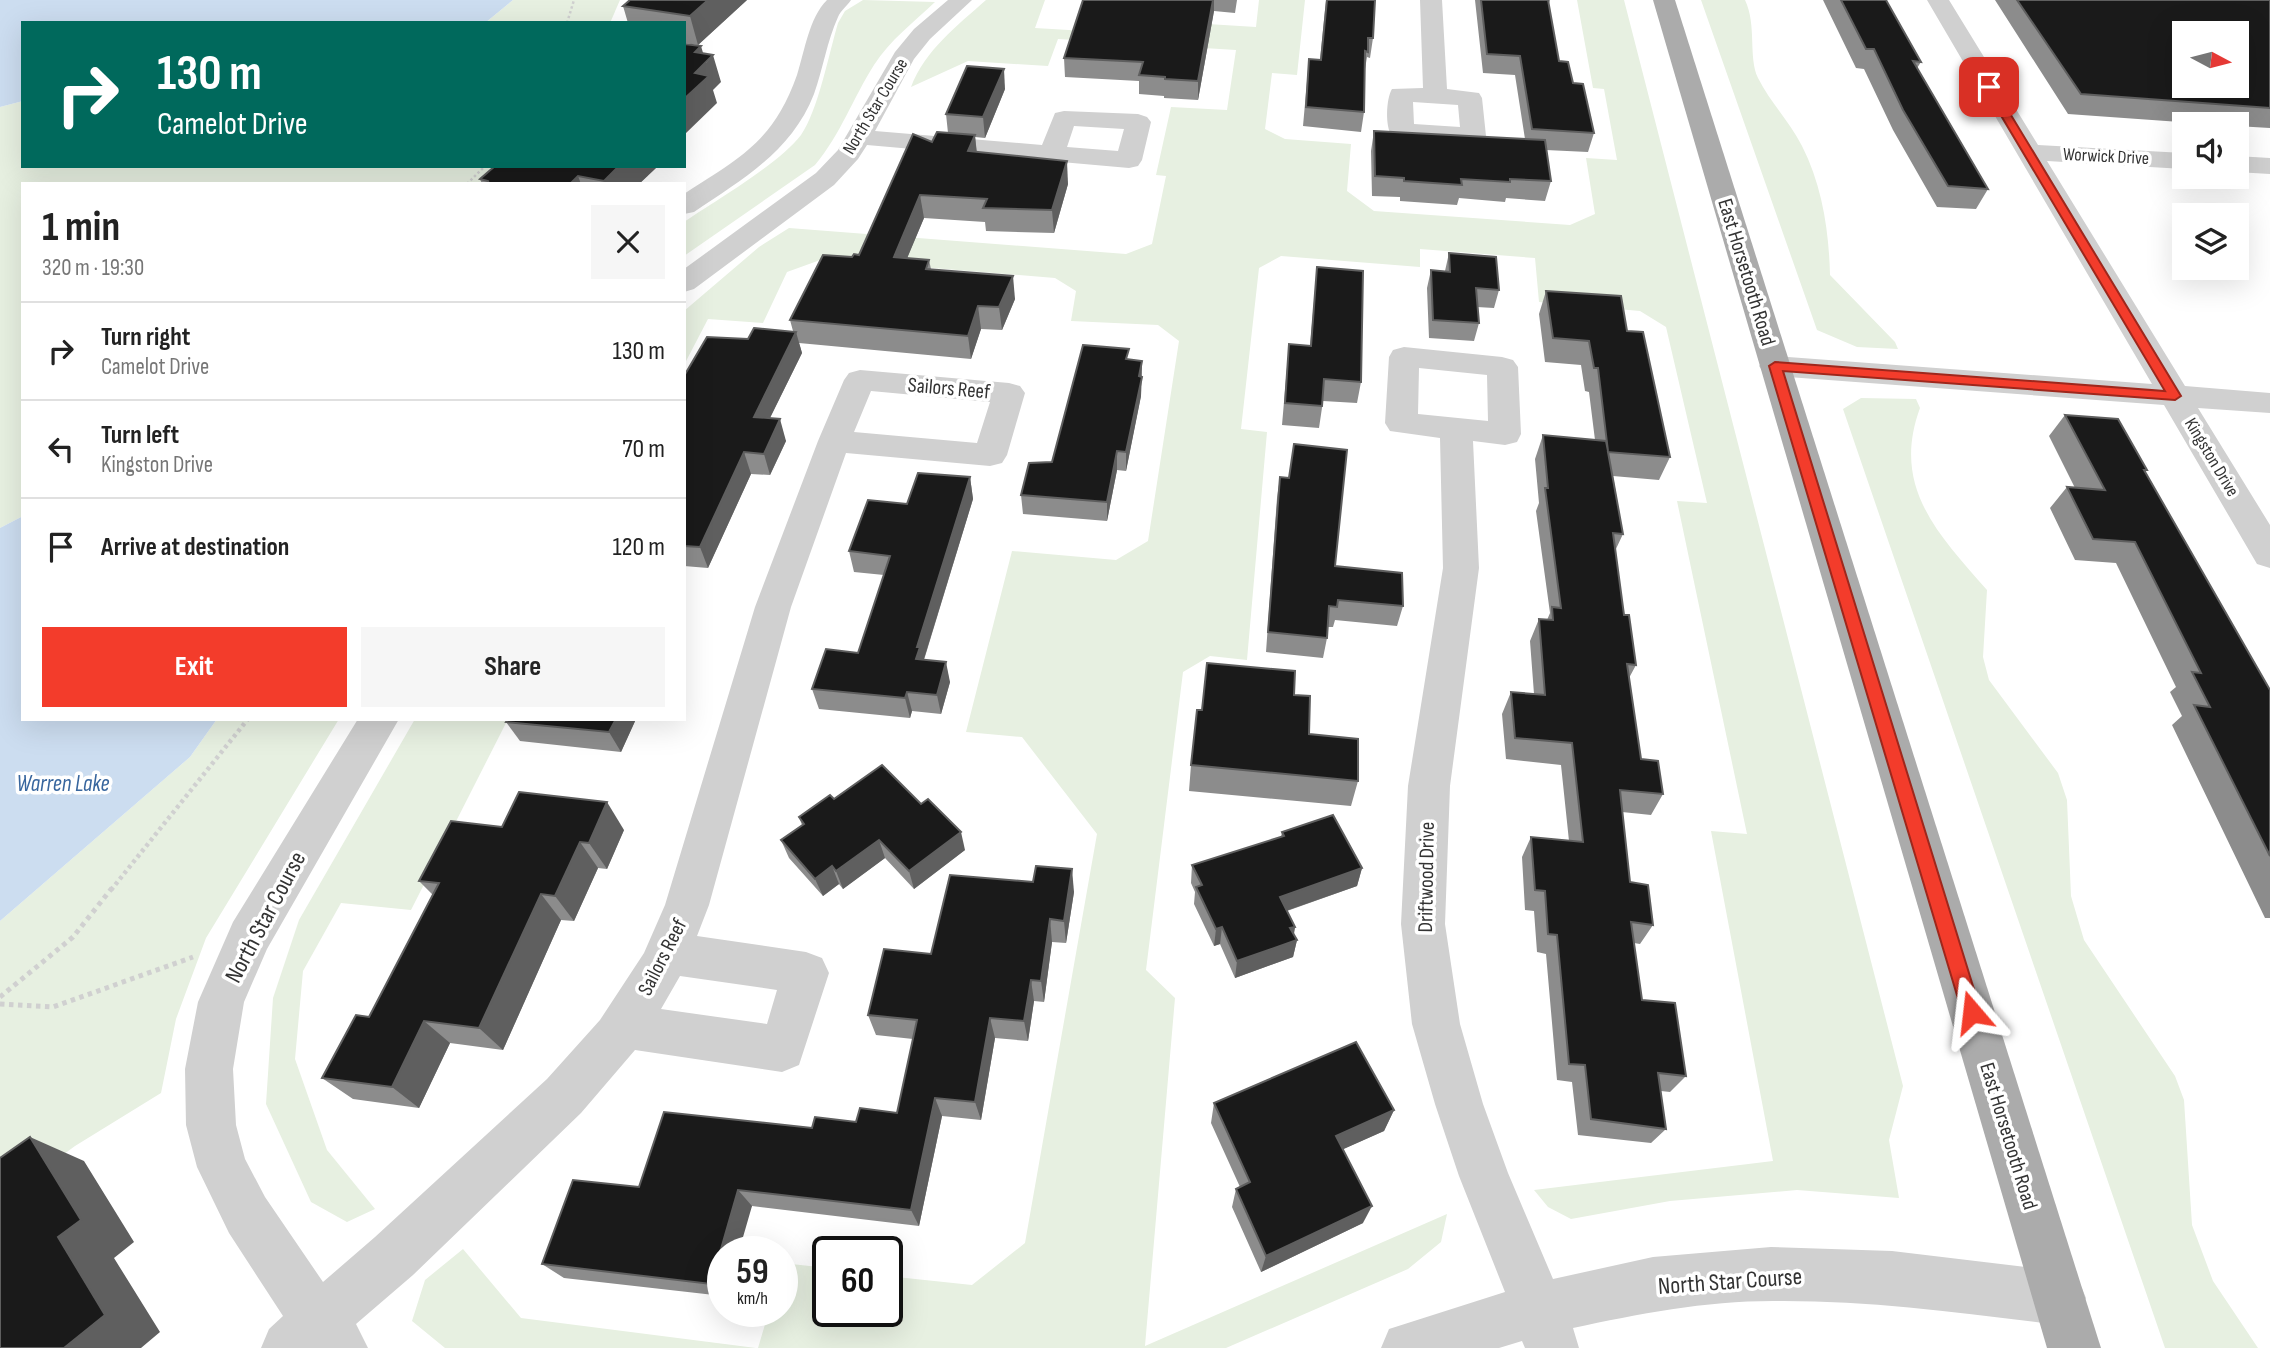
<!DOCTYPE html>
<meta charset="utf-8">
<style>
:root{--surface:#fff;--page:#f6f6f6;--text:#222;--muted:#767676;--line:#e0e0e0;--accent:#f33c2b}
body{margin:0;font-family:"Sofia Sans Condensed",sans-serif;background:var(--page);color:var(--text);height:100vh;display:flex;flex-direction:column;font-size:26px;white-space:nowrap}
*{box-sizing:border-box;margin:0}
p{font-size:23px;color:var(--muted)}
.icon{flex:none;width:38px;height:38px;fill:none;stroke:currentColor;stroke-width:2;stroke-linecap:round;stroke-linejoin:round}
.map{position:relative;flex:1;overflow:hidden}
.drawer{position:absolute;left:21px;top:182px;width:665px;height:539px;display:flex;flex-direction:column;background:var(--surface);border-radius:0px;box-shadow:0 7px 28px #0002}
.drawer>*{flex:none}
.banner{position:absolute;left:21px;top:21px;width:665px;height:147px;border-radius:0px;box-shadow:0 7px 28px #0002;background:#00695c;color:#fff;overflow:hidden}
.needle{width:46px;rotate:97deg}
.controls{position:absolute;left:2172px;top:21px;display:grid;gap:14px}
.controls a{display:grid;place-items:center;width:77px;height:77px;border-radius:0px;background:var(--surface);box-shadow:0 7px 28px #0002;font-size:35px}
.speed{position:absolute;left:707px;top:1236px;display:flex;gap:14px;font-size:35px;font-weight:700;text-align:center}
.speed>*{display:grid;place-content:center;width:91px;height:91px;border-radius:50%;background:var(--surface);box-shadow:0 7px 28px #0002;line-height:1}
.speed small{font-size:18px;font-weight:400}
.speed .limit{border:4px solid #111;border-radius:10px;background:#fff;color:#111}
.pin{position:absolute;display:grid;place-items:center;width:60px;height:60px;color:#fff;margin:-30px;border-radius:14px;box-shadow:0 4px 10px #0006}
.me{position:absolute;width:77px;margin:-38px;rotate:343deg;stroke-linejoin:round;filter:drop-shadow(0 0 5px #0008)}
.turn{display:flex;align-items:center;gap:24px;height:147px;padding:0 21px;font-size:32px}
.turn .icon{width:91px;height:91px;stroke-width:2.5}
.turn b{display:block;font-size:49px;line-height:60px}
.round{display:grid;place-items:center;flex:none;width:74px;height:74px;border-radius:0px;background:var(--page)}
.headline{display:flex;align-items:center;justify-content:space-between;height:119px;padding:0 21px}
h1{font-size:42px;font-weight:700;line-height:52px}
.primary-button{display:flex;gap:14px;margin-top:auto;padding:14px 21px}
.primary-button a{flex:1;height:80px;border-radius:0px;background:var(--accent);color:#fff;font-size:28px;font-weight:700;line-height:80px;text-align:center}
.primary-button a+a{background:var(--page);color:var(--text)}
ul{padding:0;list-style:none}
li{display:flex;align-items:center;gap:21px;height:98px;padding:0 21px;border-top:2px solid var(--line)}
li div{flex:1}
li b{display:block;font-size:26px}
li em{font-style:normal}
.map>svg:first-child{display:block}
</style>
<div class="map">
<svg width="2270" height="1348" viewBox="0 0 2270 1348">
<rect width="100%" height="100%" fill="#fff"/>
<!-- green -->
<g fill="#e7f0e1">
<path d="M513,0h107l-10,23h-125z"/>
<path d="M863,0l72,2c-21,20 -45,38 -61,63 -21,33 -33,69 -59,100l-131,91v-34c31,-21 96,-59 117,-87 17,-24 28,-82 37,-112l7,-12z"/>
<path d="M986,0h59l-10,28 135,8 5,-14 81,5 3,-27h46l-8,75 -25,-2 -7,56 20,10 66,5 -4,47 27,20 196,14 25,-11 -9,-56 31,2 -13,-71 -11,-1 -16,-88h47l279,1086 -14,54 10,58 -102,-8 -127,11 -99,18 -23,-12 -14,-17 239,-29 -62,-330 36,3 -70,-333 30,2 -41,-176 -26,-16 -101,-9 -4,-44 -115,-9v18l-139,-11 -22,12 -18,161 26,3 -20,228 -37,-4 -27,16 -37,298 29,28 -30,348 302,-132 -6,28 -33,27 -182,79h-468l11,-37h13v-48l46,5v43h59v-35l85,9 53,-42 72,-409 -75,-97 -56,-5 46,-181 104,9 32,-19 31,-200 -21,-16 -87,-4 5,-30 -21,-13 -232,-19 -36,13 -24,51 -55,-4 -24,46v-54l75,-64 30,-19 337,26 26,-10 14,-68 -10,-1 15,-68 56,3 9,-60 -178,-11 -10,27 -80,-5 -57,26c14,-37 46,-61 75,-87z"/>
<path d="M1701,0h44c12,25 3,57 13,78 12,24 32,44 44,68 20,39 27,85 28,129l65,67 3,7 -41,-2 -40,-17z"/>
<path d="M23,101v65h496l-20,18h-476v332l-23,12v-421z"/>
<path d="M1861,398l55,1 4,9c-29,79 18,126 67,182l-4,67 6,23 69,93 9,27 4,96 13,44 91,136 9,24 8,125 21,56 45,67h-93l-322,-939z"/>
<path d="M217,719h122l-133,219 -30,81 -15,74 -86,53 -75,55v-280l190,-164z"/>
<path d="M415,719h93l-97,191 -70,-7 -38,68 -8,88 32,91 48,59 -28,13 -36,-20 -45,-98 7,-106 26,-78z"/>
<path d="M463,1249l58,69 235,30h-311l-33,-27 13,-41z"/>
</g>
<!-- water -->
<g fill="#ccddf0">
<path d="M0,0h513l-28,23h-462v78l-23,6z"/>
<path d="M23,516v203h194l-27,38 -190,164v-393z"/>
</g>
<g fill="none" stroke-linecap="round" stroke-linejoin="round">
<!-- path-far2 -->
<g stroke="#d0d0d0" stroke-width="2.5" stroke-dasharray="2.5 2.5" stroke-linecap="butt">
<path d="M567,23l7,-23"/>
<path d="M467,184l18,-18"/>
</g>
<!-- path-far1 -->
<path stroke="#d0d0d0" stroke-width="4.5" stroke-dasharray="3.5 3.5" stroke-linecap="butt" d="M111,890l137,-171"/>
<!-- path -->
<g stroke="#d0d0d0" stroke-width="5" stroke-dasharray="4.5 4.5" stroke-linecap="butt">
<path d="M0,997l73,-60 39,-49"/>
<path d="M0,1004l53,3 140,-50"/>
</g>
<!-- street -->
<g fill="#d0d0d0" fill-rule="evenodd">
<path d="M827,0h24c-4,6 -10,10 -13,17 -11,24 -15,52 -24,77 -22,57 -71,85 -120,118l-10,2v-20c57,-37 89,-52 113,-119 8,-25 12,-57 30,-75z"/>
<path d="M948,0h24l-42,39 -16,20 -39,72 167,14 13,-32 9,-2 74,3 9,3 4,5 -9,38 -4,6 -9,2 -262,-23 -9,14 -24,26 -140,104 -10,3v-23l132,-96 22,-23 57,-98 19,-23zM1074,126l50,3 -6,22 -51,-4z"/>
<path d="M1420,0h22l5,89 32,4 3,5 4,38 -4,5 -9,3 -72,-5 -9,-3c-7,-9 -6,-37 0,-47l31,-1zM1413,102l45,3 2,22 -46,-3z"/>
<path d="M1927,0h22l89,145 146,8v16l-137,-8 138,225 85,7v20l-72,-5 72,117v43l-13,-4 -93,-159 -389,-29 -11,-3 -5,-7 5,-7 11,-3 377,28z"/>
<path d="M2236,156l34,2v16l-34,-2z"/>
<path d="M1404,347l98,10 11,3 5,7 3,67 -4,8 -12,3 -32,-4 6,127 -29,218 -5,138 15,100 23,80 25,69 45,106 100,-22 118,-10 121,4 167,20 19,8 8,19 -8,19 -19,8c-95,-12 -190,-25 -286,-24 -68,0 -135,13 -200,27l6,20h-54l-3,-7 -23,7h-118l8,-19 116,-37 -46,-116 -24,-72 -23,-80 -11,-100 7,-138 35,-218 -3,-130 -50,-7 -5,-8 4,-66 4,-7zM1419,368l68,7 1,46 -70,-7z"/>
<path d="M860,370l149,13 11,3 5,7 -18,62 -5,8 -12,3 -144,-13 -55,154 -82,298 -12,31 109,16 16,6 7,15 -30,92 -17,7 -147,-22 -54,63 -168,162 -57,49 12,24h-107l8,-19 14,-13 -54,-83 -32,-66 -11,-42 -1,-56 13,-67 35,-80 125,-203h41l-132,230 -23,53 -11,67 3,56 9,34 20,38 58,85 52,-45 172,-158 53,-59 44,-67 21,-48 90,-298 63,-166 26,-61 5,-7zM871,391l119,11 -13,41 -123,-11zM680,976l97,14 -10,34 -106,-15z"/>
</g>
<!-- primary -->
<path fill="#ababab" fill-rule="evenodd" d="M1653,0h22l426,1348h-54z"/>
</g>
<!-- wall -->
<g fill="#8c8c8c">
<path d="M747,0l-49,45 -14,-2v-20h-56l-5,-17z"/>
<path d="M1083,0h154l-2,13 -21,-2 -16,89 -34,-2v-2l-25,-2v-13l-74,-4 -1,-19z"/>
<path d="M1326,0l47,38 -3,20 -3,-1 -2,12 -1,43 -3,20 -58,-6 6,-67 11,1z"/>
<path d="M1475,0h75l-1,3h-1l11,58 14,22 21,50 -6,19 -42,-2 5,31 -6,20 -39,-3 -1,4 -46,-4 -2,7 -57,-4v-4l-28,-1 -1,-45 3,-20 151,8 -10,-64 -32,-2z"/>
<path d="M1823,0h63l35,62 -4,6 71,121 -12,20 -39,-2 -44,-77 -29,-61 -8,-1z"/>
<path d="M1995,0h275v128l-34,-2v-2h-28l-140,-10z"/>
<path d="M1005,89l-20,49 -10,-1 2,15 91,32 -14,49 -68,-2 -1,-9 -61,-4 -17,40 22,2 2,9 84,30 -13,31 -21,-1 -10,30 -172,-16 3,10 -32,65 16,23 -16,34 -19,-1 -43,94 -24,-2v-190l64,-37 45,-8 -3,-11 62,-63 7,-2 73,-113 16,-9 -2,-19z"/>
<path d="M657,167l-18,17h-157l-2,-5z"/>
<path d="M1449,253l50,37 -5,18 -17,-1 2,16 -5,18 -45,-3 -2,-50 4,-18 14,1z"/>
<path d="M1317,267l44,115 -4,21 -34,-2 -4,27 -37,-3 7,-81 21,2z"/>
<path d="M1546,291l81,40 43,126 -11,23 -46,-4 10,58 -8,17 9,64 12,50 -7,13 12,81 22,35 -12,21 -29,-3 8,70 23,43 -13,19 -6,-1 8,57 44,76 -16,16 -9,-1 5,38 -15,14 -73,-8 -6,-53 -15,-2 -11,-126 -9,-2 -3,-41 -9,-1 -3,-53 9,-20 38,4 -8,-76 -55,-6 -4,-45 9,-22 23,2 -4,-53 9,-22 8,1 3,-7 -14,-102 3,-8 -4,-44 8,-24 52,5 -6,-48 -4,-1 -4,-26 -36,-3 -6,-48z"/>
<path d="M1129,359l13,2 -1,35 -15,75 -9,-1 -10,51 -84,-7 -2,-19 31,-33z"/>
<path d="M2065,415l82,55 -2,3 125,217v228h-5l-93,-193 10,-9 -12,-24 6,-5 -60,-124 -41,-3 -25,-52 17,-21 8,1 -26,-52z"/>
<path d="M970,477l3,22 -49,161 26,22 -9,32 -29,-3 -2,7 -91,-9 -7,-20 46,-36 26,-78 -30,-3 -5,-21 58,-47z"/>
<path d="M1280,477l55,89 68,40 -6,20 -62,-6 -2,7h-5l-1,11 -4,20 -57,-6 11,-154z"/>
<path d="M1294,695l15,39 49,47 -7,25 -162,-15 2,-26 11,-55z"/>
<path d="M636,719l-15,33 -101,-11 -14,-19z"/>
<path d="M834,799l131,51 -51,39 -29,-31 -42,31 -4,-5 -16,12 -34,-38 -8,-18 21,-15 -3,-8z"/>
<path d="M502,827l122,3 -17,39 -9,-1 -24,53 -13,-1 -58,130 -53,-7 -31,65 -66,-9 -31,-21 47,-61 64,-122 -14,-14z"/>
<path d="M1282,832l80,36 -5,18 -70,25 8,16 -1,8 3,5 -4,17 -58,21 -15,-34 -6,2 -20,-42 1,-12 -4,-9 1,-18 89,-28z"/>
<path d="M1074,892l-8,51 -14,-1 -8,60 -10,-1 -6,40 -33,-3 -14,82 -39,-4 -23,110 -167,-20 -29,45v45l-159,-18 -22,-14 97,-77 217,-65 41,-9 16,-74 -37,-4 -8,-20 63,-61z"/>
<path d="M1214,1103l180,7 -10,21 -41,18 20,74 -102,49 -29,-65 4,-18 4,-2 -29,-64z"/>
</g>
<!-- shaded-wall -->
<g fill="#5f5f5f">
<path d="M708,0h39l-49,45 -8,-29z"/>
<path d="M1213,0h1v11l-16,89v-19z"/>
<path d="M701,46l5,17 7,-8 8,27 -8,8 4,13 -33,32v-36l11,-26v-21z"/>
<path d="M1004,69l1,20 -20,49 -2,-21z"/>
<path d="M975,135l2,22 -9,-6z"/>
<path d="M1067,161l1,23 -14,49 -2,-23z"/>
<path d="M619,166l38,1 -18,17h-34l-1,-3z"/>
<path d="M578,176l3,8h-11z"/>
<path d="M920,195l4,23 -26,62 -4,-23z"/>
<path d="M1013,276l2,23 -13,31 -3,-23z"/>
<path d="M978,306l3,23 -10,30 -3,-23z"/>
<path d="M796,332l6,21 -42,85 -6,-21z"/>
<path d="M1142,361l-1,35 -15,75v-19z"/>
<path d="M780,419l6,22 -16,34 -6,-21z"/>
<path d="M1117,451v19l-10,51v-19z"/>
<path d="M744,452l7,22 -43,94 -8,-21z"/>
<path d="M970,477l3,22 -50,163 -7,-3 1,-12z"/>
<path d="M946,662l4,20 -9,32 -4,-19z"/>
<path d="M907,692l5,19 -2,7 -5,-20z"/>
<path d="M616,719h20l-15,33 -12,-20z"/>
<path d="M607,802l17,28 -17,39 -18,-26z"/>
<path d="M961,832l4,18 -51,39 -5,-18z"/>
<path d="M879,840l6,18 -42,31 -7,-18z"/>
<path d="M580,842l18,26 -24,53 -19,-25z"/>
<path d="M832,866l7,18 -16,12 -8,-17z"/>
<path d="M1362,868l-5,18 -80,28 3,-17z"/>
<path d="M1072,869l2,23 -8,51 -2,-22z"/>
<path d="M541,894l20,26 -58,130 -24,-22z"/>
<path d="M1050,919l2,23 -8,60 -3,-21z"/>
<path d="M1222,927l-2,17 -6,2 2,-17z"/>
<path d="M1295,927l-3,15 5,-2 -4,17 -58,21 2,-17 53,-33z"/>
<path d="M1031,980l3,21 -6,40 -4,-20z"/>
<path d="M990,1018l5,20 -14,82 -6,-18z"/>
<path d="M424,1021l26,22 -31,65 -27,-21z"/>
<path d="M935,1098l7,18 -23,110 -8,-16z"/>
<path d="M1394,1110l-10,21 -56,25 8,-20z"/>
<path d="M30,1137l54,24 50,81 -20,16 46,74 -19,16h-77z"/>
<path d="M738,1190l14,16 -13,45h-16v42l-12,-9z"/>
<path d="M1372,1206l-9,17 -102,49 5,-16z"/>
</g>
<!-- building -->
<g fill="#1a1a1a" stroke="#5f5f5f" stroke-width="2" fill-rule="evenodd">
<path d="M630,0h78l-18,16 -67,-10z"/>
<path d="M1083,0h130l-15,81 -33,-2v-2l-26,-2 4,-13 -79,-4z"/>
<path d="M1327,0h48l-2,38h-5v14l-3,-1 -1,61 -58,-5 3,-48 12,1z"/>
<path d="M1481,0h67l11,61 9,1 5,21 10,1 11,49 -62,-4 -12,-73 -33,-2z"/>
<path d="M1841,0h45l35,62 -8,-1 75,128 -40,-3 -45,-76 -29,-61h-8z"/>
<path d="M2017,0h253v108l-189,-14zM2184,33h52v53h-52z"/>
<path d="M684,44l17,2 -6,6 18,3 -18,18 14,3 -25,23z"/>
<path d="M967,66l37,3 -21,48 -37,-3z"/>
<path d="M1374,131l171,9 6,41 -41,-2v3l-49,-3 1,6 -58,-4v-3l-29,-2z"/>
<path d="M937,132l38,3 -7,16 99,10 -15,49 -69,-2 4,-9 -67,-4 -26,62 35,3 -3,9 87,7 -14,31 -21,-1 -10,30 -178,-16 33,-65 29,2 2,-3 5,1 54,-121 19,8z"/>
<path d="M495,166h124l-15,15 -26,-5 -8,8h-81l-1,-3 -8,-2z"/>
<path d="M1449,253l47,4 3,33 -23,-2 3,35 -46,-3 -2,-50 19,2z"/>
<path d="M1317,267l46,4 -2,111 -37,-3 -2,27 -37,-3 4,-59 22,2z"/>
<path d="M1546,291l75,5 6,35 16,1 27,125 -62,-5 15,82 -10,-1 11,82h5l7,50 -9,-1 14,95 17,2 5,33 -43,-4 10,92 18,3 5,40 -22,-3 11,78 33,3 11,73 -28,-3 8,56 -75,-10 -6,-54 -16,-1 -12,-129 -9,-1 -3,-43 -10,-1 -4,-53 52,5 -11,-99 -57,-5 -4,-46 34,3 -6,-76 14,1 -1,-13 9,1 -16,-120h3l-5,-53 63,6 2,10 -10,-83h-4l-5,-27 -36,-3z"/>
<path d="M754,328l42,4 -42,85 26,2 -16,35 -20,-2 -44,95 -16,-1v-170l23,-39 41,2z"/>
<path d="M1083,345l46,4 -3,10 16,2 -3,15 3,1 -16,75 -9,-1 -10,51 -86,-7 8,-32 23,-1z"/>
<path d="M2065,415l53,4 29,51h-3l126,220v166l-76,-151 16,2 -18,-35 9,1 -66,-131 -42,-3 -26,-52 38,3z"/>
<path d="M1294,444l53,6 -12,116 67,7 1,33 -65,-6 -1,7 -8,-1 -2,32 -59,-6 12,-155 9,1z"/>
<path d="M918,473l52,4 -53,170h3l-4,12 30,3 -9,33 -30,-3 -2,6 -93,-9 14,-40 32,4 32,-97 -41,-5 19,-51 39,4z"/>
<path d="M1207,663l88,8 -1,24 16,1 -1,38 49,5v42l-167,-16 6,-55h5z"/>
<path d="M508,719h108l-7,13 -103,-10z"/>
<path d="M882,765l39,39 7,-5 33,33 -52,39 -30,-31 -43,31 -4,-5 -17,13 -34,-39 23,-16 -5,-7 31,-22 4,4z"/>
<path d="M519,792l88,10 -18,41 -9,-1 -25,54 -14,-2 -62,134 -55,-7 -32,66 -70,-9 34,-63 13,2 70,-134 -20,-2 32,-60 51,6z"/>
<path d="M1333,815l29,53 -82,29 15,30 -5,1 7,12 -60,21 -15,-34 -6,2 -20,-42 6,-2 -10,-20 92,-29 -2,-4z"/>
<path d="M1036,866l36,3 -8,52 -14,-2 -9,62 -10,-1 -7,41 -34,-3 -15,84 -40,-4 -24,112 -173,-20 -27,94 -169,-20 31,-84 66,7 25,-75 148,16 3,-11 41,5 4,-14 37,5 20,-93 -49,-5 16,-66 47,5 19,-79 83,7z"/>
<path d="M1356,1042l38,68 -58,26 36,70 -106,50 -30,-67 14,-7 -36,-79z"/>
<path d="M30,1137l51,83 -23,17 47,78 -41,33h-64v-190z"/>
</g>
<!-- route -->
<path fill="#f33c2b" stroke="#9e271c" stroke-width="2" d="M1986,84l8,3 187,309 -6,4 -392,-29 198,641 -2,7 -7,2 -7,-2 -3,-7 -193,-646 6,-4 390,29 -181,-304z"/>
<g text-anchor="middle" stroke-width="7" stroke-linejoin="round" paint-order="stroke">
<!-- far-street labels -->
<g font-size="18" fill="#333" stroke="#fff">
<text transform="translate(875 106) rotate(-59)" y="6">North Star Course</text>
<text transform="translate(2106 156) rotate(3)" y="6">Worwick Drive</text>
<text transform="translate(2212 457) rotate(59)" y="6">Kingston Drive</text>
</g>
<!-- street labels -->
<g font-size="21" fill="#333" stroke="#fff">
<text transform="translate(1747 272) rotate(73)" y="7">East Horsetooth Road</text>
<text transform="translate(949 388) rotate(5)" y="7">Sailors Reef</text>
<text transform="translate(1426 877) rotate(-89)" y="7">Driftwood Drive</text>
<text transform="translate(662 957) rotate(-63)" y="7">Sailors Reef</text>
<text transform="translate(2009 1136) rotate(73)" y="7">East Horsetooth Road</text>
</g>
<!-- water labels -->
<g font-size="23" font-style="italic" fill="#38669e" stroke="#fff">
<text x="63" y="791">Warren Lake</text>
</g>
<!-- near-street labels -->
<g font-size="24" fill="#333" stroke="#fff">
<text transform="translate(265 917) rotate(-62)" y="8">North Star Course</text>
<text transform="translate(1730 1281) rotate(-4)" y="8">North Star Course</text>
</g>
</g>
</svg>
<div class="controls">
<a><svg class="needle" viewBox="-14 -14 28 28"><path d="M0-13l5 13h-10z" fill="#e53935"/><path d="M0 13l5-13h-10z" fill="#767676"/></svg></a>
<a><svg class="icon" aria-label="sound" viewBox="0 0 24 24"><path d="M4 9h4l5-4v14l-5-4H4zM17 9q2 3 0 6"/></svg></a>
<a><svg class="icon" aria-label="layers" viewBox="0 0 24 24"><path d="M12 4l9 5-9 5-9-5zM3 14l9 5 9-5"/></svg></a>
</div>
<div class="speed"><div>59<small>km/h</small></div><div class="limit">60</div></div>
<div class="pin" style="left:1989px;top:87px;background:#d93025"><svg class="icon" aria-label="arrive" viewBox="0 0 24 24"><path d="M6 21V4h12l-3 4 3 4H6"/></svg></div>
<svg class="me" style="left:1972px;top:1012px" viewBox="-20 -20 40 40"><path d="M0-17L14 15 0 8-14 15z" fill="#f33c2b" stroke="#fff" stroke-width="4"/></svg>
<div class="banner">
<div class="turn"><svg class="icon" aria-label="right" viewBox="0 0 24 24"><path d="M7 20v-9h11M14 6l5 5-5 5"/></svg><div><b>130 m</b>Camelot Drive</div></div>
</div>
<section class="drawer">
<div class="headline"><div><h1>1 min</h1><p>320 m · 19:30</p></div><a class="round"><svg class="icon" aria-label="close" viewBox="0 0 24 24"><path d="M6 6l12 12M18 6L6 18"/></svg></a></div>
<ul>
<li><svg class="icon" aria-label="right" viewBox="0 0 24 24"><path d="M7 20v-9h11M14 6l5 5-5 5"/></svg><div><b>Turn right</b><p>Camelot Drive</p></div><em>130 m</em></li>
<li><svg class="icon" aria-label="left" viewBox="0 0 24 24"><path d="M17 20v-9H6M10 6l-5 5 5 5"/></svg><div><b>Turn left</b><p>Kingston Drive</p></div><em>70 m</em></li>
<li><svg class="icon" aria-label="arrive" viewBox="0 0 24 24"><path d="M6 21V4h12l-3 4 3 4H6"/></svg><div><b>Arrive at destination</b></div><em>120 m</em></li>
</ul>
<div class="primary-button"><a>Exit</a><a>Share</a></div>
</section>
</div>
